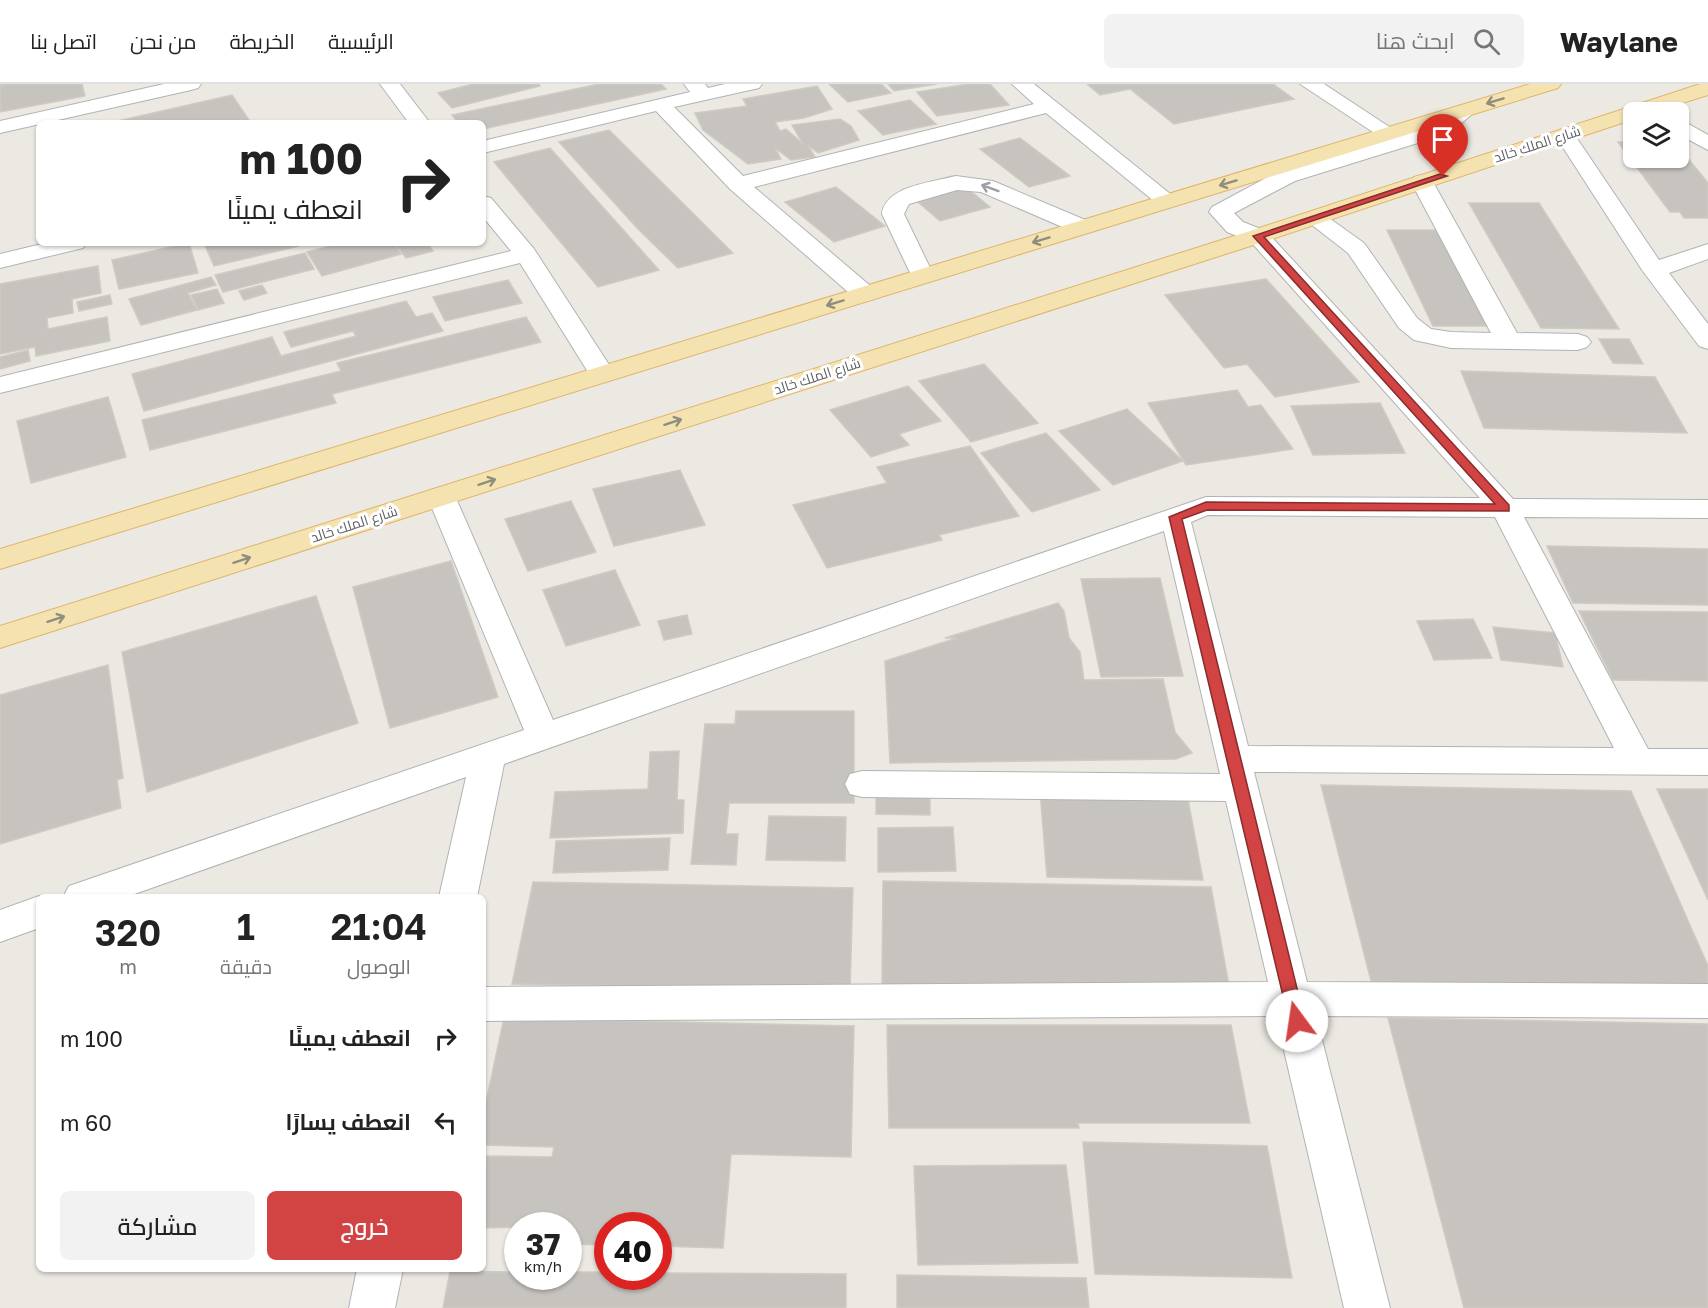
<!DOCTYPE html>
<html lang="ar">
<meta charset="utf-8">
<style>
:root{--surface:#fff;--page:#f2f2f2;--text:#222;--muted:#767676;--line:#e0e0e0;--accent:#d24343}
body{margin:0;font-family:"Golos Text",Cairo,sans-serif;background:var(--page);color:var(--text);direction:rtl;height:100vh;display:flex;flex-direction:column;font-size:22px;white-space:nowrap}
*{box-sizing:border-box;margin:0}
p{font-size:20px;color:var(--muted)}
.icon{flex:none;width:33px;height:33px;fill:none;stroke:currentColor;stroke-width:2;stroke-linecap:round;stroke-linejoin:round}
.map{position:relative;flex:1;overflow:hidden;direction:ltr}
.details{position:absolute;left:36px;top:810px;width:450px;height:378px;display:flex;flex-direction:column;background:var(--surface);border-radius:9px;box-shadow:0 2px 4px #0004;direction:rtl}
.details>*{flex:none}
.hud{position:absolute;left:36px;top:36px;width:450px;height:126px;border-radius:9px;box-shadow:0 2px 4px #0004;direction:rtl;background:#fff;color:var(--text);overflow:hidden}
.controls{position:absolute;left:1623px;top:18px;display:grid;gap:12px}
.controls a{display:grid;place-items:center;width:66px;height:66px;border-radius:9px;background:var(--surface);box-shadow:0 2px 4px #0004;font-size:30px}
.speed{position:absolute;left:504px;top:1128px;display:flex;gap:12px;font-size:30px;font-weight:700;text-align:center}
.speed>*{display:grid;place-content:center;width:78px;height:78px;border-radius:50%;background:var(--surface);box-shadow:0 2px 4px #0004;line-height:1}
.speed small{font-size:15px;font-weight:400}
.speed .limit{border:9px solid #d22;background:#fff;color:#111}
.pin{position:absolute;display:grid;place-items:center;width:51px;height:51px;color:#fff;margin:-62px -26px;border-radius:50% 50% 50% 0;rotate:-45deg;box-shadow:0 0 6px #0007}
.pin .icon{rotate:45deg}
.me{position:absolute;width:66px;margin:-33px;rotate:346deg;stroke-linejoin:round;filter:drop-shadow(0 0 4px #0008)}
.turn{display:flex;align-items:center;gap:21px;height:126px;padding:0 24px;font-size:27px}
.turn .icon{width:78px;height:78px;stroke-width:2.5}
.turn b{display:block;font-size:42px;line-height:51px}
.eta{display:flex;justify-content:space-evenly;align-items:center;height:102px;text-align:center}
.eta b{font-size:36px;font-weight:600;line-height:42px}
.action{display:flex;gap:12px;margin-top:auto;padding:12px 24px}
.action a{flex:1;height:69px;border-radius:9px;background:var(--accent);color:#fff;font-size:24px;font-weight:600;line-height:69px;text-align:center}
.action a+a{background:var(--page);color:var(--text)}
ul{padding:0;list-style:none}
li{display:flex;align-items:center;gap:18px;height:84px;padding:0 24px}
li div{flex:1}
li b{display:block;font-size:22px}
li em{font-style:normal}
header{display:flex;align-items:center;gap:36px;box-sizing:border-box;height:84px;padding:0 30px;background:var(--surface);border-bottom:2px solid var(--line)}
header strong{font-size:28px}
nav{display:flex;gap:33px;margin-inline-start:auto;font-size:21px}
.search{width:420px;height:54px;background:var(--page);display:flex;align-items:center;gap:15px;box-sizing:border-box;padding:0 21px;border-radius:9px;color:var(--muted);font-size:22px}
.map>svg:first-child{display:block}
</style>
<header>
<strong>Waylane</strong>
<div class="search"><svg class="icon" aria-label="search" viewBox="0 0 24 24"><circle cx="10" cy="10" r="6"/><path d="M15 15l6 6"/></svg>ابحث هنا</div>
<nav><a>الرئيسية</a><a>الخريطة</a><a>من نحن</a><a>اتصل بنا</a></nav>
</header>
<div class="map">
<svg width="1708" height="1224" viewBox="0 0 1708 1224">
<rect width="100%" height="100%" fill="#ece9e3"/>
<!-- building -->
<g fill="#c7c4c0" stroke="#cfcac2" stroke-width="1.5">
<path d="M7,0h75l3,12 -85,16v-27z"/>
<path d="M473,0h66l1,2 -88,22 -14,-15z"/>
<path d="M599,0h62l5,5 -183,40v-6h-25l-6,-8z"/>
<path d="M829,0h52l10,9 -43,9z"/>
<path d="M888,0h49l-43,7z"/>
<path d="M969,0h21l19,21 -72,11 -20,-24z"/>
<path d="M1087,0h186l21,15 -120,25 -44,-35 -30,6z"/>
<path d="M817,2l15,23 -28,9 -29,4 5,9 6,-2 17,15 -11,-19 48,-6 11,7 8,14 -41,13 -10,-8 7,12 -24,3 -16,-12 6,11 -33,5 -45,-34 -8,-17 52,-7 -4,-7z"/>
<path d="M232,11l19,28h-142z"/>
<path d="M910,16l26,24 -53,11 -25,-24z"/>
<path d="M609,46l124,123 -55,15 -40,-39 -79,-87z"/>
<path d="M1020,54l50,38 -41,11 -49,-38z"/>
<path d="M1618,58h16v16h44v-12l30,37v35h-24l-4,-6h-10z"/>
<path d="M550,64l109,122 -61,17 -104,-125z"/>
<path d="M952,92l38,31 -50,14 -37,-32z"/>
<path d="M836,103l49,39 -51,16 -49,-40z"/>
<path d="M1469,119h70l80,126 -78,-1z"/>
<path d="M1387,146h56l51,96h-61z"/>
<path d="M189,159l9,30 -79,16 -7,-29z"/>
<path d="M204,159h93l2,3 -85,20z"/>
<path d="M342,159h51l8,11 -79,22 -15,-24z"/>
<path d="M408,159h19l6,8 -27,7 -9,-12z"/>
<path d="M305,169l9,16 -91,23 -8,-17z"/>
<path d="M98,182l3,27 -29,6 1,14 -26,5 1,11 59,-12 3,24 -74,15 -1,-9 -35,7v-70z"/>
<path d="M211,193l5,8 -28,8 9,17 -56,15 -12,-26z"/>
<path d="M1266,195l93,103 -84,15 -28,-33 -23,4 -59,-73z"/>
<path d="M508,196l14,23 -77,18 -12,-24z"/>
<path d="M262,201l5,8 -23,7 -5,-9z"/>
<path d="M217,205l7,14 -26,7 -7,-15z"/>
<path d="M110,211l2,9 -33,7 -2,-9z"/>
<path d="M406,217l10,16 16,-4 11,18 -299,80 -12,-37 140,-37 9,19 75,-20 -3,-5 -62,16 -7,-15z"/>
<path d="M526,233l15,25 -209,52 4,9 -186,47 -8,-30 199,-49 -4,-8z"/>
<path d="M1599,255h30l14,25 -30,-1z"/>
<path d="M28,266l2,11 -30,8v-12z"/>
<path d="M984,280l54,59 -67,19 -52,-61z"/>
<path d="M1461,287l194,6 32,56 -203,-5z"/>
<path d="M908,302l33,35 -42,13 10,11 -38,12 -41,-47z"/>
<path d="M1237,306l11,17 13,-2 32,44 -107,16 -38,-62z"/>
<path d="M108,313l18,60 -95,26 -14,-62z"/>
<path d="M1380,319l25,50 -92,2 -22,-49z"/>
<path d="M1127,325l56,52 -70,24 -54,-54z"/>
<path d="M1046,349l54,57 -68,22 -51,-59z"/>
<path d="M970,362l49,70 -80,19 3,5 -115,28 -34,-63 94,-22 -10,-16z"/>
<path d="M680,386l25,55 -91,21 -21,-57z"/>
<path d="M571,417l25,51 -68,19 -23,-52z"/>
<path d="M1547,462l161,3v56l-135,-2z"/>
<path d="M451,477l47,136 -108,31 -37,-141z"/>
<path d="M615,486l25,55 -74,21 -23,-56z"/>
<path d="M1160,494l23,98 -82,1 -20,-98z"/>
<path d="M316,512l42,127 -211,69 -25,-140z"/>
<path d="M1058,519l6,8 5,27 11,14 4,28 79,-1 12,53 17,21 -16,6 -286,4 -5,-102 72,-23h-12z"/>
<path d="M1579,527l129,1v69l-95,-1z"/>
<path d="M687,531l5,19 -28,6 -6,-19z"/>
<path d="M1473,535l19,39 -58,2 -17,-39z"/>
<path d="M1493,543l62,6 8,34 -62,-7z"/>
<path d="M108,581l15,113 -6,2 4,28 -121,36v-149z"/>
<path d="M736,627h118v92h-125l-3,31h12l-2,31 -45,-1 14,-140h30z"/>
<path d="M679,667l-2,49h7l-1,33 -133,5 5,-46 93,-3 2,-37z"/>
<path d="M1321,701l310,6 77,175v23l-337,-8z"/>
<path d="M1657,705h51v111z"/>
<path d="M1040,707l147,3 16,86 -156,-3z"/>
<path d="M876,711l54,1v19l-54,-1z"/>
<path d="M769,732l77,1 -1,44 -79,-1z"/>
<path d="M953,743l3,44 -78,1v-44z"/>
<path d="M670,754l-2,32 -115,3 3,-32z"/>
<path d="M883,797l328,6 19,104 -348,-6z"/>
<path d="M533,798l320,6 -3,102 -338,-6z"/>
<path d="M504,934l350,8 -3,131 -120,-3 -8,94 -65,-2v-20h-50v19l-40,-1v-18l-85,2v-52l4,-20 65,1 2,-10 -71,-2v-29z"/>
<path d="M1388,934l320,6v284h-244z"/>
<path d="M887,941h344l19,98h-172l1,5h-190z"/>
<path d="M1083,1058l184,4 25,132 -197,-4z"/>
<path d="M1066,1081l12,98 -160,2 -4,-99z"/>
<path d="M450,1187l68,1v4h50v-4h40v4h50v-3l188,1v34h-403z"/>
<path d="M897,1191l189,3 3,30h-192z"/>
</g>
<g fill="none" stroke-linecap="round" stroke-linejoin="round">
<!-- minor casing -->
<g stroke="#b0b3b6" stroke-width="2">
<g id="minor">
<path d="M164,0h37l-3,4 -7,2 -191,43v-12z"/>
<path d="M380,0h20l30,39h-21z"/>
<path d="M684,0h21l3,4 17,-4h37l-3,4 -85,19 69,69 291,-72 -22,-20h22l145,117 -3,5h-16l-114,-93 -292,74 120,102 3,5 -3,5 -9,2 -9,-2 -126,-110 -74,-78 -173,42v-12l207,-49z"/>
<path d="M1300,0h24l70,46 3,4 -1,3 40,-12 25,-20h14l3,4 -28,24 -155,48 -61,32 9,9 23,9 247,268 195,1v18l-184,-1 124,232h60v26l-454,-3 53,210 401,2v34l-392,-2 74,292h-46l-68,-292 -793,5v-34l785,-5 -42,-181 -364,-4 -12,-3 -5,-10 5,-10 12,-3 358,3 -56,-243 -660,233 -27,133h-38l27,-120 -340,120h-63l6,-11 455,-156 -97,-234 4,-6 10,-3 10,3 4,6 98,224 653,-223 274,1 -230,-257 -23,-9 -18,-20 3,-5 67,-36 106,-31zM1208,431l287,2 119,231 -366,-2 -57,-224z"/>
<path d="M1678,34l30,17v15l-30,-16z"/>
<path d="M1565,45l7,2 87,129 49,-16v15l-39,14 39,51v25l-9,-3 -57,-76 -87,-135 3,-4z"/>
<path d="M1422,91l8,2 3,5 84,151 61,1 9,3 4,5 -4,5 -9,3 -127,-2 -37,-8 -15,-12 -51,-75 -45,-35 3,-5h16l42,30 53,75 14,11 20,3 40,1 -80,-151 3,-5z"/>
<path d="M956,92l37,5 97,41 3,5 -3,5h-16l-93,-40 -24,-2 -48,14 -5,10 30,62 -4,5 -8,2 -8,-2 -32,-67c3,-28 51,-32 74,-38z"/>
<path d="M483,112l8,2 43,51 81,125 -4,6 -9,2 -9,-2 -73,-117 -520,130v-16l511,-126 -28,-34z"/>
<path d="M46,159h41l-4,5 -83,20v-14z"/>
<path d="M39,812v32l-39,14v-32z"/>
<path d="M357,1185h46l-8,39h-46z"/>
</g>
</g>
<!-- major casing -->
<g stroke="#deb469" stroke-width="2">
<g id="major">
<path d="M1530,0h31l-3,4 -1558,481v-20z"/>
<path d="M1700,0h8v11l-54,17h-20v7l-368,122 -1266,407v-22l1250,-395z"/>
</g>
</g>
<!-- minor -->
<use href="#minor" fill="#fff" fill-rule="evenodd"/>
<!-- major -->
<use href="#major" fill="#f4e3b0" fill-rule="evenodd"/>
</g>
<!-- one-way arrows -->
<defs><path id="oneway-shaft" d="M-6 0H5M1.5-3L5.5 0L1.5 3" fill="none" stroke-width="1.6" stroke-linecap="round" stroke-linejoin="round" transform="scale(1.5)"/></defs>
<g stroke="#918d7d">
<use href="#oneway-shaft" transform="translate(1495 17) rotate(163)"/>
<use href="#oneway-shaft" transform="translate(1228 99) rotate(163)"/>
<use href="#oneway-shaft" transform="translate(1041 156) rotate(163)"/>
<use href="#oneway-shaft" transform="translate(835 219) rotate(163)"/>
<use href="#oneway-shaft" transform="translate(673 338) rotate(-18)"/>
<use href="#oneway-shaft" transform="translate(487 398) rotate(-18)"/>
<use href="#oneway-shaft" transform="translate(242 476) rotate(-18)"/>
<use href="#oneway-shaft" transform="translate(56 535) rotate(-18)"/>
</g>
<use stroke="#9d9ea1" href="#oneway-shaft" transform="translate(990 104) rotate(-160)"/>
<!-- route -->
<path fill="#d24343" stroke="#882c2c" stroke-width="1.5" d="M1440,90l7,2 -183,61 245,268v6l-302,-1 -25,9 123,502 -2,5 -6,2 -6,-2 -2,-5 -120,-504 37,-15 289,2 -242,-268z"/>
<g text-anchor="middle" stroke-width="6" stroke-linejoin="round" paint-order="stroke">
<!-- far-street labels -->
<g font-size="14" fill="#5b5e62" stroke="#fff">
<text transform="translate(1537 60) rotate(-18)" y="5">شارع الملك خالد</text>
<text transform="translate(817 292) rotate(-18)" y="5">شارع الملك خالد</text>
<text transform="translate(354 440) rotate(-18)" y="5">شارع الملك خالد</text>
</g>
</g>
</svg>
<div class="controls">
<a><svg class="icon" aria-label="layers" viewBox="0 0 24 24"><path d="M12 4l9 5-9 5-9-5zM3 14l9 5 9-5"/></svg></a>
</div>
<div class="speed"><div>37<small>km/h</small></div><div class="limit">40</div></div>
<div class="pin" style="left:1443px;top:92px;background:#d93025"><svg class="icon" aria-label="arrive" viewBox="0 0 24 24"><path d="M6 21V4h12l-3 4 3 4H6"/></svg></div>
<svg class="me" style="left:1297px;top:937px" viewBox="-20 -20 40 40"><circle r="19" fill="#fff"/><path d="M0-13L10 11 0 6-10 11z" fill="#d24343"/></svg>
<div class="hud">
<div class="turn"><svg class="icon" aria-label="right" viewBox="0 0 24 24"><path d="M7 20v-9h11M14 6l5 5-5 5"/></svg><div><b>100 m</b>انعطف يمينًا</div></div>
</div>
<section class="details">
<div class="eta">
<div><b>21:04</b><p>الوصول</p></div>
<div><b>1</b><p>دقيقة</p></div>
<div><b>320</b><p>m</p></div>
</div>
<ul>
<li><svg class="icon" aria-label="right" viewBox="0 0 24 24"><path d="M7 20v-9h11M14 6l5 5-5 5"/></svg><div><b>انعطف يمينًا</b></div><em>100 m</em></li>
<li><svg class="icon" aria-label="left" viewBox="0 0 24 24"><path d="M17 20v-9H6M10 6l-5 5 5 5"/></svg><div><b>انعطف يسارًا</b></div><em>60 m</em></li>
</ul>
<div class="action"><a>خروج</a><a>مشاركة</a></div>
</section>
</div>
